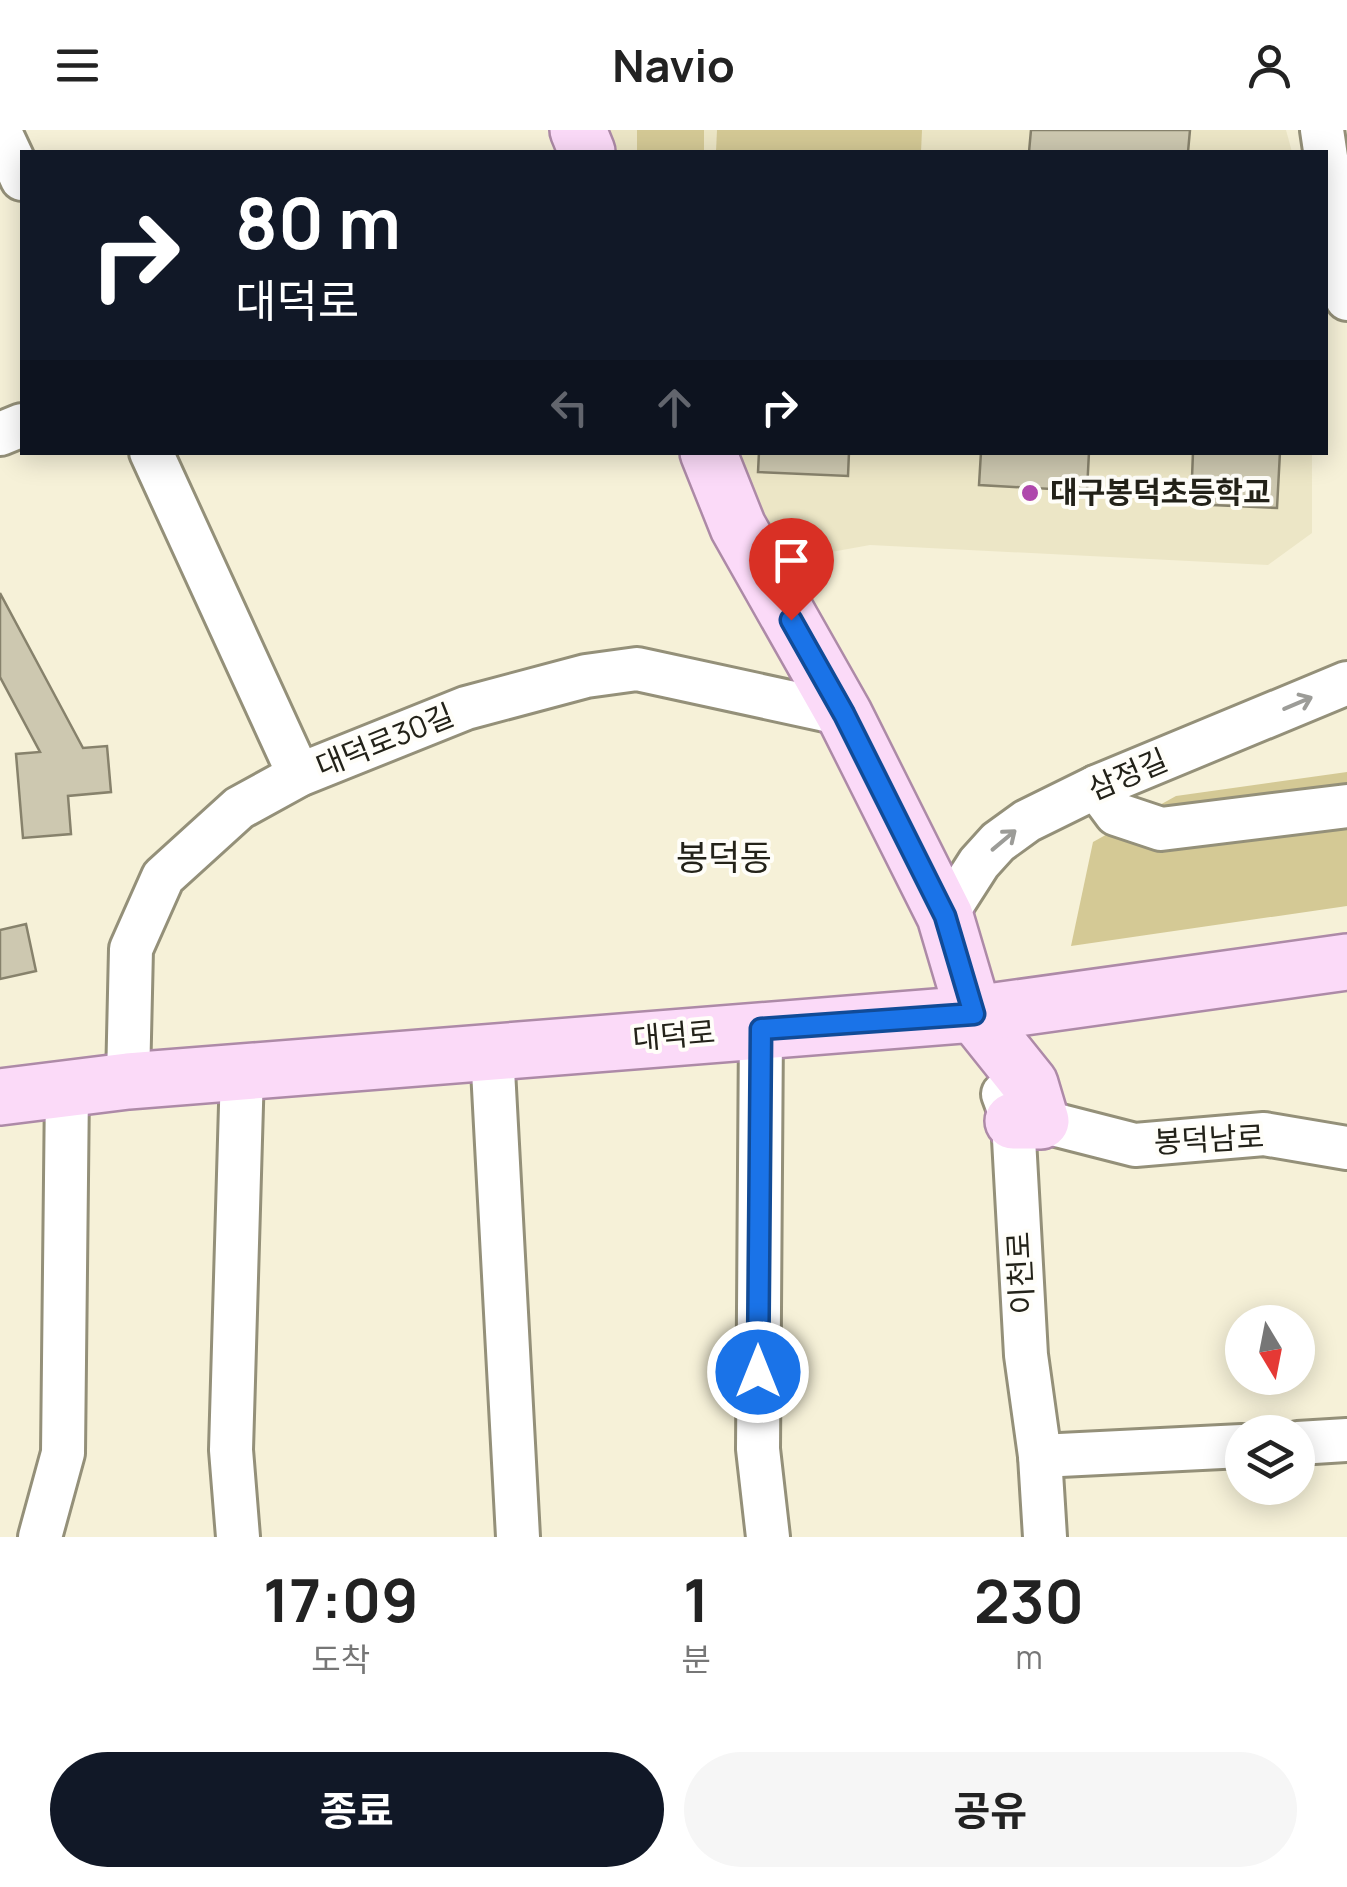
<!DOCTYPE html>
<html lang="ko">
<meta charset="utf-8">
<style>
:root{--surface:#fff;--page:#f6f6f6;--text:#222;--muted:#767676;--accent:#111827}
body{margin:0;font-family:Manrope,"Noto Sans KR",sans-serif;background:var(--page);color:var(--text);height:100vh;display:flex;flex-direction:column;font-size:38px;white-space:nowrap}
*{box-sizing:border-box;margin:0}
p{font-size:32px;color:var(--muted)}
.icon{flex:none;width:55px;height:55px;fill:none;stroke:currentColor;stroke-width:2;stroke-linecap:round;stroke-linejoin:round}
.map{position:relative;height:1407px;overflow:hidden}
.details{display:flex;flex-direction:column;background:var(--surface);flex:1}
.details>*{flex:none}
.hud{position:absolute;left:20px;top:20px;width:1308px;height:305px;border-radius:0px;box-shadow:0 5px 25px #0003;background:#111827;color:#fff;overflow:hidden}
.needle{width:65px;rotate:170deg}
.tools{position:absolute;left:1225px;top:1175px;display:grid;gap:20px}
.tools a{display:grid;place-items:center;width:90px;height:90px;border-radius:50%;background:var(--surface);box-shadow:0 5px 25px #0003;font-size:50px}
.pin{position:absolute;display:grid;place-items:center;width:85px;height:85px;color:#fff;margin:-102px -42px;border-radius:50% 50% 50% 0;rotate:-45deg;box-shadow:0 0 10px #0007}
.pin .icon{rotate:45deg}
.me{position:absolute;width:110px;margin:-55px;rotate:0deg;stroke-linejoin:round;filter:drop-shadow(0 0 8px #0008)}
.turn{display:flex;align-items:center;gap:35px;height:210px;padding:0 50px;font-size:45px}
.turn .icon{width:130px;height:130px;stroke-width:2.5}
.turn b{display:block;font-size:70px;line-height:85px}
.lanes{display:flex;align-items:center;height:95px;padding:0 50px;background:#0003;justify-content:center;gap:50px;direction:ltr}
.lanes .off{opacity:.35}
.eta{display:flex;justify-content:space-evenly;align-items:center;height:170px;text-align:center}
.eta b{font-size:60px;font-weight:700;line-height:70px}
.cta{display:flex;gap:20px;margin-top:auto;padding:20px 50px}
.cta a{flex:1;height:115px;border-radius:60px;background:var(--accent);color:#fff;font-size:40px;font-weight:700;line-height:115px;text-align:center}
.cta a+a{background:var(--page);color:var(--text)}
header{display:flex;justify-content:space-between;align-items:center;height:130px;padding:0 50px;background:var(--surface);font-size:45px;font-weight:700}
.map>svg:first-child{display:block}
</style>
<header><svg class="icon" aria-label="menu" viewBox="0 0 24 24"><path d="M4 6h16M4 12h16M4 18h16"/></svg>Navio<svg class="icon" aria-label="person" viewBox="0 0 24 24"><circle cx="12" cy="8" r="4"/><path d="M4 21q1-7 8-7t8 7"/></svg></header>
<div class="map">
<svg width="1347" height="1407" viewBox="0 0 1347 1407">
<rect width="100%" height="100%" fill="#f6f1d8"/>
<!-- built -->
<g fill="#ece6c6">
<path d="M601,0h685l6,22h-682z"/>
<path d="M732,323h580v80l-44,32 -398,-20 -94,17z"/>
</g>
<!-- green -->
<g fill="#d4c995">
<rect x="637" y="0" width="67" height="22"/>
<path d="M717,0h205l-1,22h-205z"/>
<path d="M1347,642v134l-276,40 22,-104 83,-46z"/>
</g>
<!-- building -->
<g fill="#cdc8b0" stroke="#87826c" stroke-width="2.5">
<path d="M1031,0h159l-2,22h-159z"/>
<path d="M759,322h90l-1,24 -90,-4z"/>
<path d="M981,322h108l-2,39 -108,-6z"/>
<path d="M1193,322h87l-3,56 -86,-4z"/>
<path d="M0,463l83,155 24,-2 4,46 -43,4 3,38 -48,4 -7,-84 24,-2 -40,-75z"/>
<path d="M26,794l10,47 -36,8v-49z"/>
</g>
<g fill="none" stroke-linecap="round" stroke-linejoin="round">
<!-- minor casing -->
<g stroke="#949079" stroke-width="48">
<g id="minor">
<path d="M1322,0l25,169"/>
<path d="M0,2l22,47"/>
<path d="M0,304l22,-9"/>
<path d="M151,322l148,323"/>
<path d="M1096,657l20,27 45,15 186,-23"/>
<path d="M945,786l34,-53 19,-21 29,-21 69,-34 251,-104"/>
<path d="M761,899l-3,420 10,88"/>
<path d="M492,921l26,486"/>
<path d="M128,951l3,-132 32,-72 76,-69 60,-33 167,-67 120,-32 51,-7 207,45"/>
<path d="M1003,964l10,27 13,234 14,101 5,81"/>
<path d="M1041,991l94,24 129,-11 83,14"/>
<path d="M1298,1313l49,-3"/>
<path d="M1040,1326l202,-10"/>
<path d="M40,1407l23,-84 4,-365"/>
<path d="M238,1407l-7,-87 11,-379"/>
</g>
</g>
<!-- major casing -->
<g stroke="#ad8aa7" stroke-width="60">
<g id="major">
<path d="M578,0l9,22"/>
<path d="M708,322l30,75 106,187 101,202 29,98 56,70 11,37h-28"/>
<path d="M0,967l128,-16 846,-67 373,-52"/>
</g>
</g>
<!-- minor -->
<use href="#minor" stroke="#fff" stroke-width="42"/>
<!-- major -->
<use href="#major" stroke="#fbdaf8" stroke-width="55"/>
</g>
<!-- one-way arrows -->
<defs><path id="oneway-shaft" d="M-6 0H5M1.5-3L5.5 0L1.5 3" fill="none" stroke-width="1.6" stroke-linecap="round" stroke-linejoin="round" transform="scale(2.5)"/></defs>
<g stroke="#9c9c98">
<use href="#oneway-shaft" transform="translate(1298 573) rotate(-23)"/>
<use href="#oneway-shaft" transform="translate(1004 710) rotate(-40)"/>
</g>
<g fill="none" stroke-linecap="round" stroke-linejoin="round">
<!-- route casing -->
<g stroke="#114b97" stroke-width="25">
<path id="route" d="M758,1242l3,-343 213,-15 -29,-98 -101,-202 -53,-94"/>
</g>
<!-- route -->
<use href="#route" stroke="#1a73e8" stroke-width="18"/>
</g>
<!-- markers -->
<circle fill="#af48ac" stroke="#fffef9" stroke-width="4" cx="1030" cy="363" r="10"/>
<g text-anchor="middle" stroke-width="8" stroke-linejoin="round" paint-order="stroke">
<!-- poi labels -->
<g font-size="30" font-weight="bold" fill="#232219" stroke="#fffef9" text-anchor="start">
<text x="1050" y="373">대구봉덕초등학교</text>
</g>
<!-- street labels -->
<g font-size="30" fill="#232219" stroke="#fffef9">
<text transform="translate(385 611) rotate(-22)" y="10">대덕로30길</text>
<text transform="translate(1128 645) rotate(-23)" y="10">삼정길</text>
<text transform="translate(674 906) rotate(-5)" y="10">대덕로</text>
<text transform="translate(1209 1010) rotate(-3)" y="10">봉덕남로</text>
<text transform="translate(1021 1143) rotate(-93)" y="10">이천로</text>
</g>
<!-- quarter labels -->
<g font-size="35" fill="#232219" stroke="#fffef9">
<text x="724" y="740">봉덕동</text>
</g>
</g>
</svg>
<div class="tools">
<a><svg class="needle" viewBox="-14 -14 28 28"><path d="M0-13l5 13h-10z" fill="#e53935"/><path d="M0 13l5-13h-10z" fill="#767676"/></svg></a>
<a><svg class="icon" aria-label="layers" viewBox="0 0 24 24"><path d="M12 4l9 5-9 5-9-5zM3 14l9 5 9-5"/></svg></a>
</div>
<div class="pin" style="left:791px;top:490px;background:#d93025"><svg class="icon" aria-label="arrive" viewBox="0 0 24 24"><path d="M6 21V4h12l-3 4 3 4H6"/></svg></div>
<svg class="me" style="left:758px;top:1242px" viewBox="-20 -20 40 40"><circle r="17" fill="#1a73e8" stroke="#fff" stroke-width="3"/><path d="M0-11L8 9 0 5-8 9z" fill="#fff"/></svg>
<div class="hud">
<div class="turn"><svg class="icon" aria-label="right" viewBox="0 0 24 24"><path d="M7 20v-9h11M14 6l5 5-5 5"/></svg><div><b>80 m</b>대덕로</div></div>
<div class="lanes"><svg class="icon off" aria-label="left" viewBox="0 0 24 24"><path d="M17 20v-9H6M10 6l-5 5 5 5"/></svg><svg class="icon off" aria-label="ahead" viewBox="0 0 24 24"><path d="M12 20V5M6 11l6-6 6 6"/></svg><svg class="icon" aria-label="right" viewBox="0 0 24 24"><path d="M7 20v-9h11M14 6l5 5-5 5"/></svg></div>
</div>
</div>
<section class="details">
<div class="eta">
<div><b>17:09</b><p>도착</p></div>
<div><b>1</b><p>분</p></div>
<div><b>230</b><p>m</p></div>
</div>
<div class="cta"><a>종료</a><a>공유</a></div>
</section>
